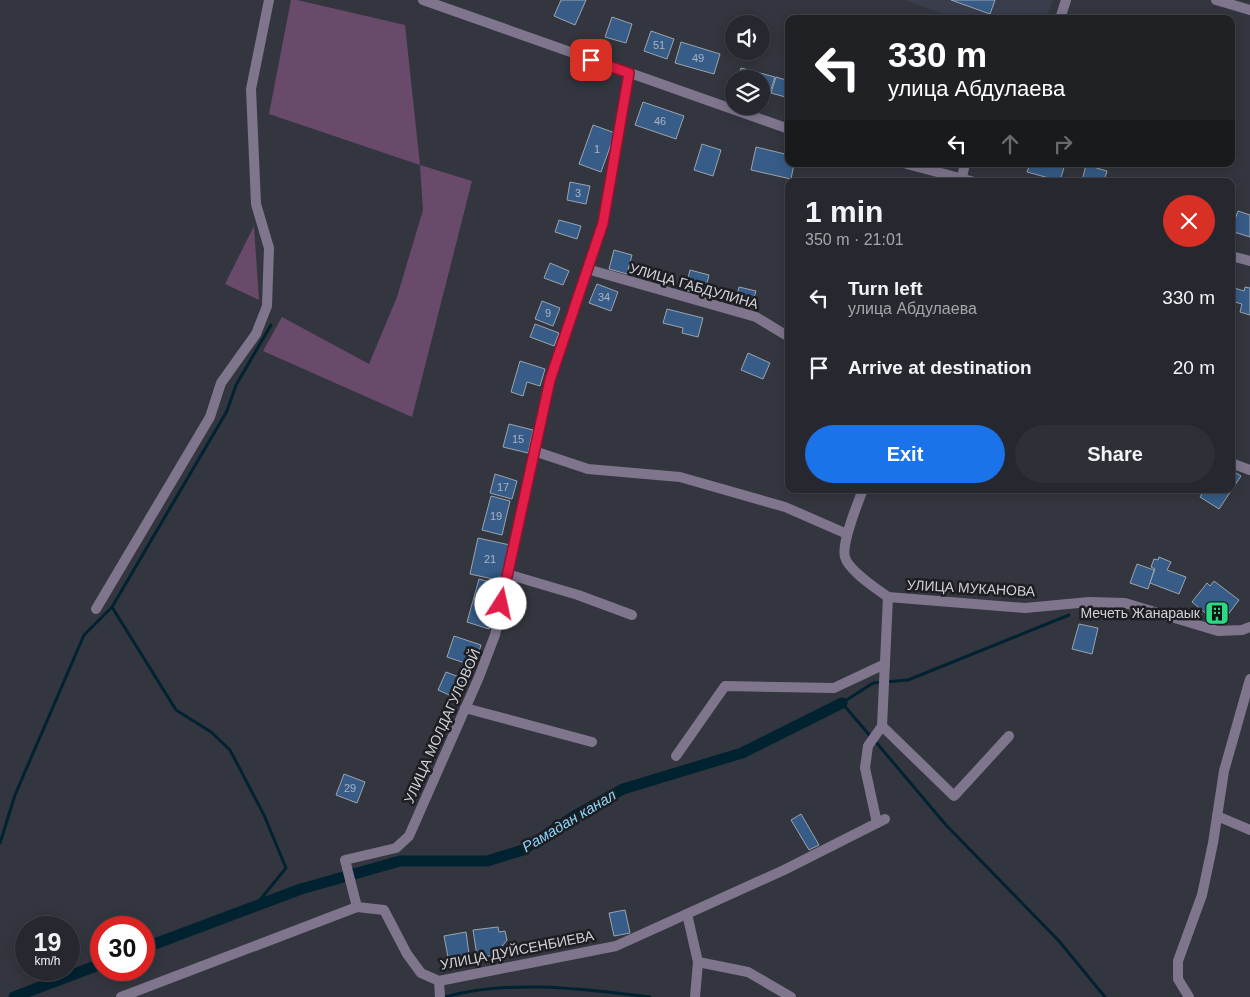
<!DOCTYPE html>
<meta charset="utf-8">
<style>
:root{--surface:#27282f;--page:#2f3037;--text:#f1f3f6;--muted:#a4a6aa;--line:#43444b;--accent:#1a73e8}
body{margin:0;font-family:Arial,sans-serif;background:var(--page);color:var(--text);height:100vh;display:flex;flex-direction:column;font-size:19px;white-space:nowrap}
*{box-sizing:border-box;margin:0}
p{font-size:16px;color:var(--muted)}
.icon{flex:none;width:28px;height:28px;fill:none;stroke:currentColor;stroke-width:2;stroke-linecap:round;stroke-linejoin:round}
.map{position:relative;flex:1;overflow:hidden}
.details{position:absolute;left:785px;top:178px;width:450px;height:315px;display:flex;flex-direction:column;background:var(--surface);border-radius:10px;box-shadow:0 2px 12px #0003,0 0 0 1px var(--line)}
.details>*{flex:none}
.banner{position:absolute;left:785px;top:15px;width:450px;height:152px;border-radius:10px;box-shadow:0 2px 12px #0003,0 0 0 1px var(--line);background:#202124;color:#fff;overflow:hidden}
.fabs{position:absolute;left:725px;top:15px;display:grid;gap:10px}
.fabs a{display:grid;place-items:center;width:45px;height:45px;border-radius:50%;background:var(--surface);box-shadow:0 2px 12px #0003,0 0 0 1px var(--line);font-size:25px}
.speed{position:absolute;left:15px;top:916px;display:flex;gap:10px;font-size:25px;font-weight:700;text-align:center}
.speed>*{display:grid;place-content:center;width:65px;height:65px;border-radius:50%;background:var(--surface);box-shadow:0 2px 12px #0003,0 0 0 1px var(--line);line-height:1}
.speed small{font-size:12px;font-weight:400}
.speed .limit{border:8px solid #d22;background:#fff;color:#111}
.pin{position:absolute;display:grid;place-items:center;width:42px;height:42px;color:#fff;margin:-21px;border-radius:10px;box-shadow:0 2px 8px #0006}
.me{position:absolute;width:55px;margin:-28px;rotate:10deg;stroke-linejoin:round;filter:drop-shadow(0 0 4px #0008)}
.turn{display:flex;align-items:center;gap:18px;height:105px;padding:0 20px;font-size:22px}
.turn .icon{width:65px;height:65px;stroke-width:2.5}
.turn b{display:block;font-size:35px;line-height:42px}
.lanes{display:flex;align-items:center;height:48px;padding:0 20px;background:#0003;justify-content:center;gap:25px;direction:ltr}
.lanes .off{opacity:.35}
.round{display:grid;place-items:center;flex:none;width:52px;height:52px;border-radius:26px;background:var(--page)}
.headline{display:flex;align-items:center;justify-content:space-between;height:85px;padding:0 20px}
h1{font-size:30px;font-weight:700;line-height:38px}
.primary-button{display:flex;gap:10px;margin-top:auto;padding:10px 20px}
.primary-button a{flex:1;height:58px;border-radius:30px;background:var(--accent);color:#fff;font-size:20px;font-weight:700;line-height:58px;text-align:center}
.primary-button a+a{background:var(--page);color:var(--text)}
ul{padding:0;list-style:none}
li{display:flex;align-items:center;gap:15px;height:70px;padding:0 20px}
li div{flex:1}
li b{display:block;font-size:19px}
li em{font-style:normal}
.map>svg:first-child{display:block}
</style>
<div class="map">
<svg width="1250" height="997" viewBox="0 0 1250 997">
<rect width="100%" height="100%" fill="#34363f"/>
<!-- built -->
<path fill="#3a3d4c" d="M905,0h148l-8,19h-87z"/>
<!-- green -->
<g fill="#6a4a6b">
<path d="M291,0h6l108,25 15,140 52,16 -60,236 -149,-66 19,-34 87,47 28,-67 26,-87 -3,-45 -151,-51z"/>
<path d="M254,226l5,74 -34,-16z"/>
</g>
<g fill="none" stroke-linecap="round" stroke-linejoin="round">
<!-- stream -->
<g stroke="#002231" stroke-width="3">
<path d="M871,737l-29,-34 31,-20 35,-3 161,-65"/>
<path d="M875,741l71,84 113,116 46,56"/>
<path d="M0,843l15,-48 69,-160 28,-28"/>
<path d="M255,906l31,-38 -22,-53 -34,-65 -19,-18 -35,-22 -64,-103 115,-196 9,-26 35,-60"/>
<path d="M445,997c66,-18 138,-8 205,0"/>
</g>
<!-- canal -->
<g stroke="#002231" stroke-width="11">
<path d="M144,948l157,-59 99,-28h87l36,-11 53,-35 47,-26 119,-36 100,-50"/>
<path d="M14,997l87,-33"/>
</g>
</g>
<!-- building -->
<g fill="#365c87" stroke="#9ca4ae">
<path d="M561,0h25l-11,25 -21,-9z"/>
<path d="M951,0h44l-5,14z"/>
<path d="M612,17l20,7 -6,19 -21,-6z"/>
<path d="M651,31l23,8 -7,20 -23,-8z"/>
<path d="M681,42l39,12 -6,20 -39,-11z"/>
<path d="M741,68l34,9 -5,15 -9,-2v-11h-23z"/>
<path d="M776,77l13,4v17l-18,-5z"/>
<path d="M643,102l41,14 -8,23 -41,-14z"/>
<path d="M593,125l22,8 -14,39 -22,-8z"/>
<path d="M702,144l19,6 -8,26 -19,-6z"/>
<path d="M756,147l33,8v9h5l-3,15 -40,-9z"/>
<path d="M1030,164h35l-5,17 -33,-9z"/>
<path d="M1086,165l21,6 -3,10h-22z"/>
<path d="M570,182l20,4 -4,18 -19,-4z"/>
<path d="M1231,207l4,1 -4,14z"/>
<path d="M1238,211l12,4v22l-19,-6z"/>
<path d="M559,220l22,6 -4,13 -22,-7z"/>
<path d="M614,250l18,5 -5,19 -18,-5z"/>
<path d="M550,263l19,8 -6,14 -19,-7z"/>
<path d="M690,270l19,5 -5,20 -19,-5z"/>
<path d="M597,284l21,8 -7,19 -22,-8z"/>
<path d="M739,287l17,4 -4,13 -16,-4z"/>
<path d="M1231,287l13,4 1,-4 5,1v27l-10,-3 2,-8 -11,-3z"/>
<path d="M542,301l18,7 -7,18 -18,-7z"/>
<path d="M667,309l36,9 -5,19 -16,-4 1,-5 -20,-5z"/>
<path d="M535,324l24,9 -5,13 -24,-9z"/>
<path d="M748,353l22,10 -7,16 -22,-9z"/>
<path d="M520,361l25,8 -5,17 -13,-4 -4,14 -12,-4z"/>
<path d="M509,424l24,6 -5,23 -25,-6z"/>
<path d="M1231,470l10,6 -22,33 -19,-12 5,-8h26z"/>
<path d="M495,474l22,7 -5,18 -22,-6z"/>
<path d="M491,496l19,5 -8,34 -20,-5z"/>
<path d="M478,538l32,7 -8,36 -32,-7z"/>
<path d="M1159,557l12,5 -4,8 19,7 -7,17 -29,-11 5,-14 -4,-2 3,-8 4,1z"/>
<path d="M1137,564l17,6 -6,19 -18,-6z"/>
<path d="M479,579l23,6 -13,44 -22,-7z"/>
<path d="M1214,581l25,19 -19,25 -28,-23 15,-19 3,3z"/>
<path d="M1079,624l19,4 -6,26 -20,-5z"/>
<path d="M454,636l27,9 -7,21 -27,-9z"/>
<path d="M446,672l18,7 -8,19 -18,-8z"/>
<path d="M344,774l21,8 -8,21 -21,-8z"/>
<path d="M801,814l18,31 -10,5 -18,-30z"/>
<path d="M625,910l5,23 -16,3 -5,-23z"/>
<path d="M498,927l1,5 6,-1 2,9 -13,16h-17l-4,-26z"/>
<path d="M466,932l3,22 -21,3 -4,-21z"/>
</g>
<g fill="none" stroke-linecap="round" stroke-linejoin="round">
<!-- minor -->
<g stroke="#7f768e" stroke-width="10">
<path d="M423,0l366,129"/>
<path d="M1216,0l34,10"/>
<path d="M1060,19l6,-19"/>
<path d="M907,164l64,17"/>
<path d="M961,181l4,-17"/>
<path d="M1231,256l19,5"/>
<path d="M587,269l169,48 33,20"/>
<path d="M534,451l54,18 92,8 105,30 62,27"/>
<path d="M1231,463l19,7"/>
<path d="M863,489c-5,14 -22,54 -18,68 3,13 32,32 43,40"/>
<path d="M507,574l71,21 54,20"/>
<path d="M96,609l114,-192 11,-34 35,-49 11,-28 2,-58 -13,-44 -5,-115 18,-89"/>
<path d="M465,708l127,34"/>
<path d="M882,726l72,70 55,-60"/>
<path d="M676,756l49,-70 109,2 51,-24"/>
<path d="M1217,816l33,14"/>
<path d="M877,823l-12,-55 3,-22 14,-20 6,-129 137,11 64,-6 36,1 93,28 24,-1 8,-3"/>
<path d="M357,907l-12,-47 51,-12 13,-12 70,-159 16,-42 12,-61 43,-193 53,-158 26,-150"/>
<path d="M687,914l11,48 -3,35"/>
<path d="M698,962l50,10 43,25"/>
<path d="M439,981l1,16"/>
<path d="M121,997l236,-90 27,3 23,44 14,19 18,8 177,-35 168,-76 101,-51"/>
<path d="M1189,997l-11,-18v-18l24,-66 11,-52 11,-72 26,-92"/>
</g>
</g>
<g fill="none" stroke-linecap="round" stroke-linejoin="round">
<!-- route casing -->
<g stroke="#92132f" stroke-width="12">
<path id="route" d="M501,604l49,-224 53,-157 26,-150 -38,-13"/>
</g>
<!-- route -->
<use href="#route" stroke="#e11d48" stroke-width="9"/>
</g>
<!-- icons -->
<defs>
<g id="building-square" transform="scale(1.25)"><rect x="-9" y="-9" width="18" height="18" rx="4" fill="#2dd883" stroke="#1d1d22"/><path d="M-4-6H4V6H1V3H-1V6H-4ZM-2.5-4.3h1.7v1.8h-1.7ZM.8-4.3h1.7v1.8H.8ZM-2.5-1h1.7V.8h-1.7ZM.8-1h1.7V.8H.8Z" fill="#111"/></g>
</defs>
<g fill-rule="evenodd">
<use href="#building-square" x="1217" y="613"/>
</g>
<g text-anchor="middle" stroke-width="5" stroke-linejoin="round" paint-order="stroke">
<!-- number labels -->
<g font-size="11" fill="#aab4c4">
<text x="659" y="49">51</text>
<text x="698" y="62">49</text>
<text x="660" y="125">46</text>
<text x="597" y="153">1</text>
<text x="578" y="197">3</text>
<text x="604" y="301">34</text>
<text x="548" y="317">9</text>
<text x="518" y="443">15</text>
<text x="503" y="491">17</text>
<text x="496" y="520">19</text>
<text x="490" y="563">21</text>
<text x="350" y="792">29</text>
</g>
<!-- street labels -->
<g font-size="14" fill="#d0d2d8" stroke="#1d1d22">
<text transform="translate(694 286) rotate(16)" y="5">УЛИЦА ГАБДУЛИНА</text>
<text transform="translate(971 588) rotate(3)" y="5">УЛИЦА МУКАНОВА</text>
<text transform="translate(442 726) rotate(-66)" y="5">УЛИЦА МОЛДАГУЛОВОЙ</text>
<text transform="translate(517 950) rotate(-11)" y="5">УЛИЦА ДУЙСЕНБИЕВА</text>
</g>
<!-- poi labels -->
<g font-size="14" fill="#d0d2d8" stroke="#1d1d22" text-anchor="end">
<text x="1200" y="618">Мечеть Жанараык</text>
</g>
<!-- water labels -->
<g font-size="15" font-style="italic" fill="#89d6f9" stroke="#1d1d22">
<text transform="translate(569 821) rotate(-31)" y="5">Рамадан канал</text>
</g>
</g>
</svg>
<div class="fabs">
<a><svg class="icon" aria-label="sound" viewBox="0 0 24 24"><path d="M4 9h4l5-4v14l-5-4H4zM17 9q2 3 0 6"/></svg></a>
<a><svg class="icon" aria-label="layers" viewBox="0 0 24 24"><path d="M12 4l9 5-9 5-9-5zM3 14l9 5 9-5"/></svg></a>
</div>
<div class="speed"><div>19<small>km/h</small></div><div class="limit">30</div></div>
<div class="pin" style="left:591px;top:60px;background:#d93025"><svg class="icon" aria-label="arrive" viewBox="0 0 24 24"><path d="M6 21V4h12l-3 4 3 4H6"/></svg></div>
<svg class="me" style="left:501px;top:604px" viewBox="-20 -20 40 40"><circle r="19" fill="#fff"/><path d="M0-13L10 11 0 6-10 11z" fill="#e11d48"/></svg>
<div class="banner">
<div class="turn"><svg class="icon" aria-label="left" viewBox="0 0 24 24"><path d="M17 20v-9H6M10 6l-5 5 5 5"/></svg><div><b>330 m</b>улица Абдулаева</div></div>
<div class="lanes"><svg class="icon" aria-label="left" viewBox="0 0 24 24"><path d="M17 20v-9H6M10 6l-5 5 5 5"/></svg><svg class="icon off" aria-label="ahead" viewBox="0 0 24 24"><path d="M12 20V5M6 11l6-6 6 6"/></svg><svg class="icon off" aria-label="right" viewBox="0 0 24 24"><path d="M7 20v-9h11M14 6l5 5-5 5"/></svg></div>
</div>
<section class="details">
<div class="headline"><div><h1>1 min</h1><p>350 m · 21:01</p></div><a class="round" style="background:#d93025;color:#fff"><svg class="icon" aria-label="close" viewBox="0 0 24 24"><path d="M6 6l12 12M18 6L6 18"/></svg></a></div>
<ul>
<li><svg class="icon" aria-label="left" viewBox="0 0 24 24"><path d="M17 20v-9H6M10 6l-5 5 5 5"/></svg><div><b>Turn left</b><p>улица Абдулаева</p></div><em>330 m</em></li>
<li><svg class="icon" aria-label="arrive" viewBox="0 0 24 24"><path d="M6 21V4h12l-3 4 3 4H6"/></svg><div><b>Arrive at destination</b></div><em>20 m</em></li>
</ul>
<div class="primary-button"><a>Exit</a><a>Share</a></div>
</section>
</div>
